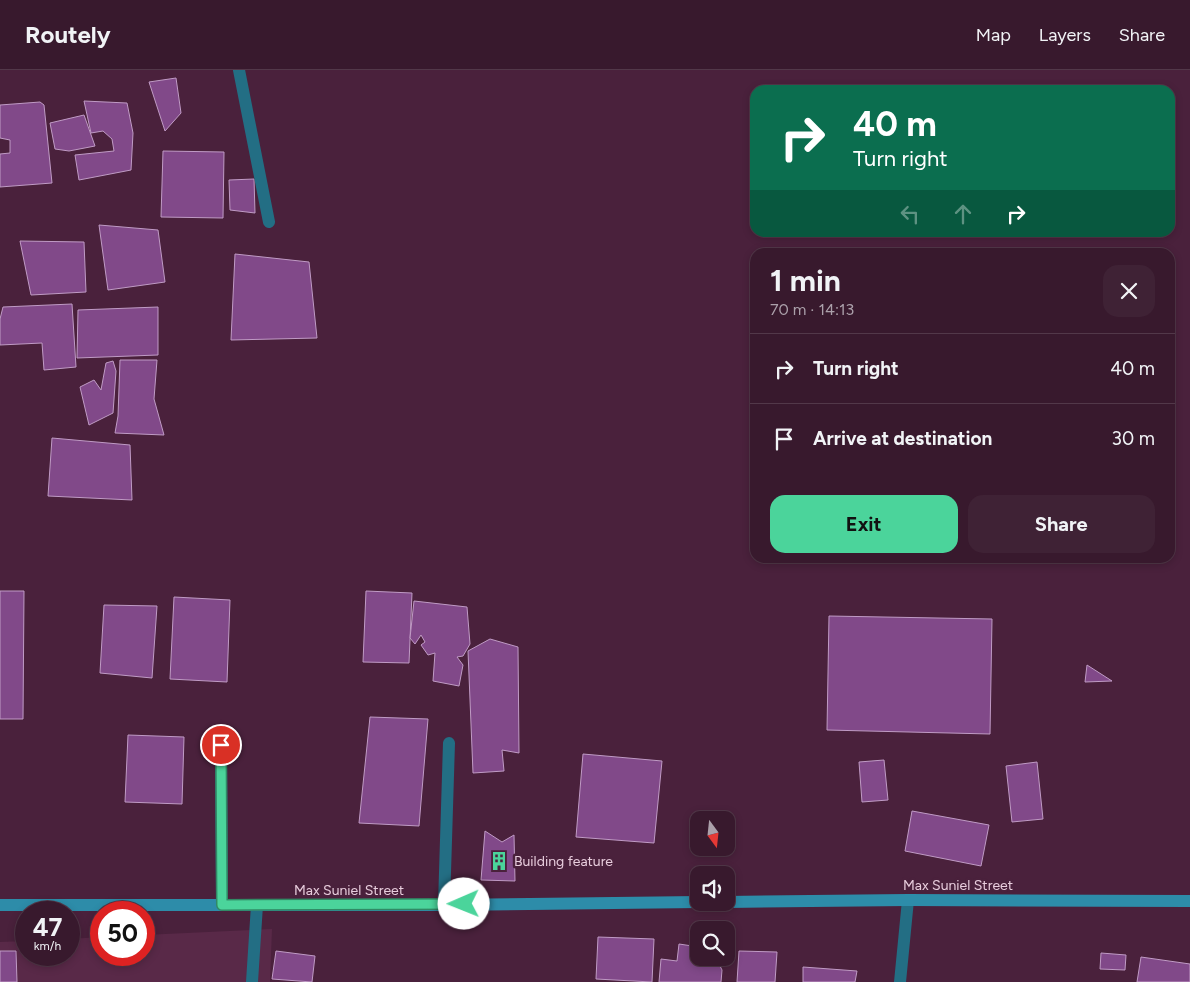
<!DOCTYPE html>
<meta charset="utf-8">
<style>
:root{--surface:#38192d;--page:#3f2235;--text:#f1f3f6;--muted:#aba0aa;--line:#523849;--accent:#4bd49b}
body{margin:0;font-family:Figtree,sans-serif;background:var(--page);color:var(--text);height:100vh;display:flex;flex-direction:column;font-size:19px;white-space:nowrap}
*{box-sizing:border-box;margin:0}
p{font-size:16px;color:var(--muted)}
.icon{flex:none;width:28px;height:28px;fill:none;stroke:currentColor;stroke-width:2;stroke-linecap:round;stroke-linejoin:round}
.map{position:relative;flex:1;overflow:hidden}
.details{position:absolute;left:750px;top:178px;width:425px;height:315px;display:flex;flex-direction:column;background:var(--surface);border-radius:15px;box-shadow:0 2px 8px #0003,0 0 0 1px var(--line)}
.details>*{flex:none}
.hud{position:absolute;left:750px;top:15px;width:425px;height:152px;border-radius:15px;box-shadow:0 2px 8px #0003,0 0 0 1px var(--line);background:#0b6e4f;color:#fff;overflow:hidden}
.needle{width:32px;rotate:165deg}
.controls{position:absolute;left:690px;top:741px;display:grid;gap:10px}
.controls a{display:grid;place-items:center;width:45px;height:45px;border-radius:10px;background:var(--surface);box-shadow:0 2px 8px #0003,0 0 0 1px var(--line);font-size:25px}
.speed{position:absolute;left:15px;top:831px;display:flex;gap:10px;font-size:25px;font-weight:700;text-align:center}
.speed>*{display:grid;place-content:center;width:65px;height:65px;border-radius:50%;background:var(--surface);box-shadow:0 2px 8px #0003,0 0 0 1px var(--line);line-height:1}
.speed small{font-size:12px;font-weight:400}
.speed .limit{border:8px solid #d22;background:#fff;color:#111}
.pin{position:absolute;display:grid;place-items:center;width:42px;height:42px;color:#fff;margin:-21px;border:2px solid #fff;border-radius:50%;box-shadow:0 1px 5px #0007}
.me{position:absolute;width:55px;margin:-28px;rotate:269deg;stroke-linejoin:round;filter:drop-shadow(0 0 4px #0008)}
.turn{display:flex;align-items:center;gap:18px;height:105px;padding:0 20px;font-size:22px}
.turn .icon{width:65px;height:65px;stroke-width:2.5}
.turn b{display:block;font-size:35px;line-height:42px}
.lanes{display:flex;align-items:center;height:48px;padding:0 20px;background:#0003;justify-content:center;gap:25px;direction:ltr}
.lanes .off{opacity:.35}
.round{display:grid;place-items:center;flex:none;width:52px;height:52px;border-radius:15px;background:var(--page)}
.overview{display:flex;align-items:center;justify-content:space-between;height:85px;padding:0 20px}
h1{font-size:30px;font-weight:700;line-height:38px}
.button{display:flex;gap:10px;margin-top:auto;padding:10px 20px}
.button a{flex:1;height:58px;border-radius:15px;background:var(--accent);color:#111;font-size:20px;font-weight:700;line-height:58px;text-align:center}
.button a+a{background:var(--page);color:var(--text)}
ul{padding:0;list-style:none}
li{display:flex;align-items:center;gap:15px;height:70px;padding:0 20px;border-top:1px solid var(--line)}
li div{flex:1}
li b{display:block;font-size:19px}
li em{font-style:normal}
header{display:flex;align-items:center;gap:30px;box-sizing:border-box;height:70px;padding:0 25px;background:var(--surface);border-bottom:1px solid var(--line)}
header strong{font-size:24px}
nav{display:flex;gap:28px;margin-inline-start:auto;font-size:18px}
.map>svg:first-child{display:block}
</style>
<header>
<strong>Routely</strong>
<nav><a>Map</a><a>Layers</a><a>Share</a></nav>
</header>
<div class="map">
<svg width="1190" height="912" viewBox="0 0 1190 912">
<rect width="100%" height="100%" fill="#4a213c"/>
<!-- built -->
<path fill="#592948" d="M272,859l-2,53h-270v-40l26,-1v14h43v-16l32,-2v18h43v-20z"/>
<!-- building -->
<g fill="#814989" stroke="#c09bc5">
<path d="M176,8l5,35 -16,18 -16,-49z"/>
<path d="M84,31l43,2 6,30 -2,37 -52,10 -4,-25 39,-4 -2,-12 -9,-8 -12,2z"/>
<path d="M40,32l4,3 8,78 -52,4v-33l10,-1v-13l-10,-2v-33z"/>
<path d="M84,45l11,31 -26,5 -14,-2 -5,-26z"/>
<path d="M163,81l61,1 -1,66 -62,-1z"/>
<path d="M254,109l1,34 -25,-3 -1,-30z"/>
<path d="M99,155l59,5 7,52 -57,8z"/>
<path d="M20,171l64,1 2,50 -55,3z"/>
<path d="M235,184l74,8 8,76 -86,2z"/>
<path d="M72,234l4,63 -32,3 -2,-27 -42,2v-26l3,-12z"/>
<path d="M158,237v48l-81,3 1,-48z"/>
<path d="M120,290h37l-3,39 10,36 -49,-2 3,-17z"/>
<path d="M113,291l3,10 -3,42 -24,12 -9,-38 14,-7 7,10 5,-27z"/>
<path d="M52,368l78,7 2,55 -84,-4z"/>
<path d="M0,521h24l-1,128h-23z"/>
<path d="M366,521l46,2 -3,70 -46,-1z"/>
<path d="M174,527l56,3 -3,82 -57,-3z"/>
<path d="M414,531l53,6 3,37 -7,12 -6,1 6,8 -4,21 -26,-5 2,-28 -7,2 -7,-10 4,-3 -4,-7 -6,9 -5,-6z"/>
<path d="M104,535l53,1 -5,72 -52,-5z"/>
<path d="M829,546l163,3 -2,115 -163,-4z"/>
<path d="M490,569l28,8 1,106 -17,-3 2,21 -31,2 -5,-122z"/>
<path d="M1087,595l25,16 -27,1z"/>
<path d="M370,647l58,2 -9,107 -60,-3z"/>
<path d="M128,665l56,2 -2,67 -57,-2z"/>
<path d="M583,684l79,7 -8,82 -78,-6z"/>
<path d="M884,690l4,40 -26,2 -3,-40z"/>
<path d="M1037,692l6,57 -31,3 -6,-56z"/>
<path d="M912,741l77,14 -8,41 -76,-15z"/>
<path d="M485,761l17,11 12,-7 1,46 -34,-1z"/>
<path d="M598,867l56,2 -2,43 -56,-3z"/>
<path d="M679,874l20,3v11h17l6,12 -1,12h-62l2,-23 16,2z"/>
<path d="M0,881h16l1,31h-17z"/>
<path d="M276,881l39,5 -3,26 -40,-3z"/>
<path d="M739,881l38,1 -2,30h-38z"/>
<path d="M1101,883l25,2 -1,15 -25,-1z"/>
<path d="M1141,887l49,7v18h-53z"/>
<path d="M803,897l54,4 -2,11h-52z"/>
</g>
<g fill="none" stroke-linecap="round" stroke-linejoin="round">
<!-- street -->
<g stroke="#236e84" stroke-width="12">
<path d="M239,0l30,152"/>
<path d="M221,675l1,160"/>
<path d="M444,835l5,-162"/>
<path d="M252,912l5,-77"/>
<path d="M900,912l8,-82"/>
</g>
<!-- secondary -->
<g stroke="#2d8ca9" stroke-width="12">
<path d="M726,832l182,-2 282,1"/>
<path d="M0,835h444l255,-3"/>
</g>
</g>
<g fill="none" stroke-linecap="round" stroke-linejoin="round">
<!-- route casing -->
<g stroke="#318a65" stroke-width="12">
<path id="route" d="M221,675l1,160 242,-1"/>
</g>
<!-- route -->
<use href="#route" stroke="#4bd49b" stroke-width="9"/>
</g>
<!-- icons -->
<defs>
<g id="building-bare" transform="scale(1.5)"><path d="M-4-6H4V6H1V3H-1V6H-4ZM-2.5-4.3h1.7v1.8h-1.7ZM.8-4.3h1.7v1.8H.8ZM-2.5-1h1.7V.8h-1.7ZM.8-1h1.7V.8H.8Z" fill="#4bd49b" stroke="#4a213c" stroke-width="2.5" paint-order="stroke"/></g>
</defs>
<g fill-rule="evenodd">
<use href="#building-bare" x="499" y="791"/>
</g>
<g text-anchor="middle" stroke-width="5" stroke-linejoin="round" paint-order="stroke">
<!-- poi labels -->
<g font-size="14" fill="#e8cddd" stroke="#4a213c" text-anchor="start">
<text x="514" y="796">Building feature</text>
</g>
<!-- street labels -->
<g font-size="14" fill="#e8cddd" stroke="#4a213c">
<text x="958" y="820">Max Suniel Street</text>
<text x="349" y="825">Max Suniel Street</text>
</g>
</g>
</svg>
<div class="controls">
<a><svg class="needle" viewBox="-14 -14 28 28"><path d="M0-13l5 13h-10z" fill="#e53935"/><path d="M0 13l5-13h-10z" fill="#aba0aa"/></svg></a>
<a><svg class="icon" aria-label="sound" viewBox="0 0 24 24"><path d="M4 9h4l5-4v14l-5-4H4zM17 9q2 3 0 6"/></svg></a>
<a><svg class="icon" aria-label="search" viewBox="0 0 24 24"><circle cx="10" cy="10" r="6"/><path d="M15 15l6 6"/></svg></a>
</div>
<div class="speed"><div>47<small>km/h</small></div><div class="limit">50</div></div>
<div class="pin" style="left:221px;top:675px;background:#d93025"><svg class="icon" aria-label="arrive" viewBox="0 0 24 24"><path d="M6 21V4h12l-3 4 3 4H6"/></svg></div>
<svg class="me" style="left:464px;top:834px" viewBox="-20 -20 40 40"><circle r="19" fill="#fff"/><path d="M0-13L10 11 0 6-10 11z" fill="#4bd49b"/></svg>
<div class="hud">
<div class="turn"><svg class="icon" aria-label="right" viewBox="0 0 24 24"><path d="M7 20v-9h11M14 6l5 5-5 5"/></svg><div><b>40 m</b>Turn right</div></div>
<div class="lanes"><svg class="icon off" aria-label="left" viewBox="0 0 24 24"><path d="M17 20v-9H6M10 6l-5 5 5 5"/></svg><svg class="icon off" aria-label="ahead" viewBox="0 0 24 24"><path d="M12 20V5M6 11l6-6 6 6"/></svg><svg class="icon" aria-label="right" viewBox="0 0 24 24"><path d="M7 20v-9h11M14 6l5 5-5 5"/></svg></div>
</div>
<section class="details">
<div class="overview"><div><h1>1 min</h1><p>70 m · 14:13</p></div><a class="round"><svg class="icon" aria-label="close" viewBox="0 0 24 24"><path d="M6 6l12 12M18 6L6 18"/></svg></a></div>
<ul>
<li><svg class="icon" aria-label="right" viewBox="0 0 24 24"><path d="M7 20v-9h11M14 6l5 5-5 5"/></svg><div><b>Turn right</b></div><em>40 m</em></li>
<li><svg class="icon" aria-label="arrive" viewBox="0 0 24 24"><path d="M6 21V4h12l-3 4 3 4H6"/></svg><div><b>Arrive at destination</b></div><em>30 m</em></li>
</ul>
<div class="button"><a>Exit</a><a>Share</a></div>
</section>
</div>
